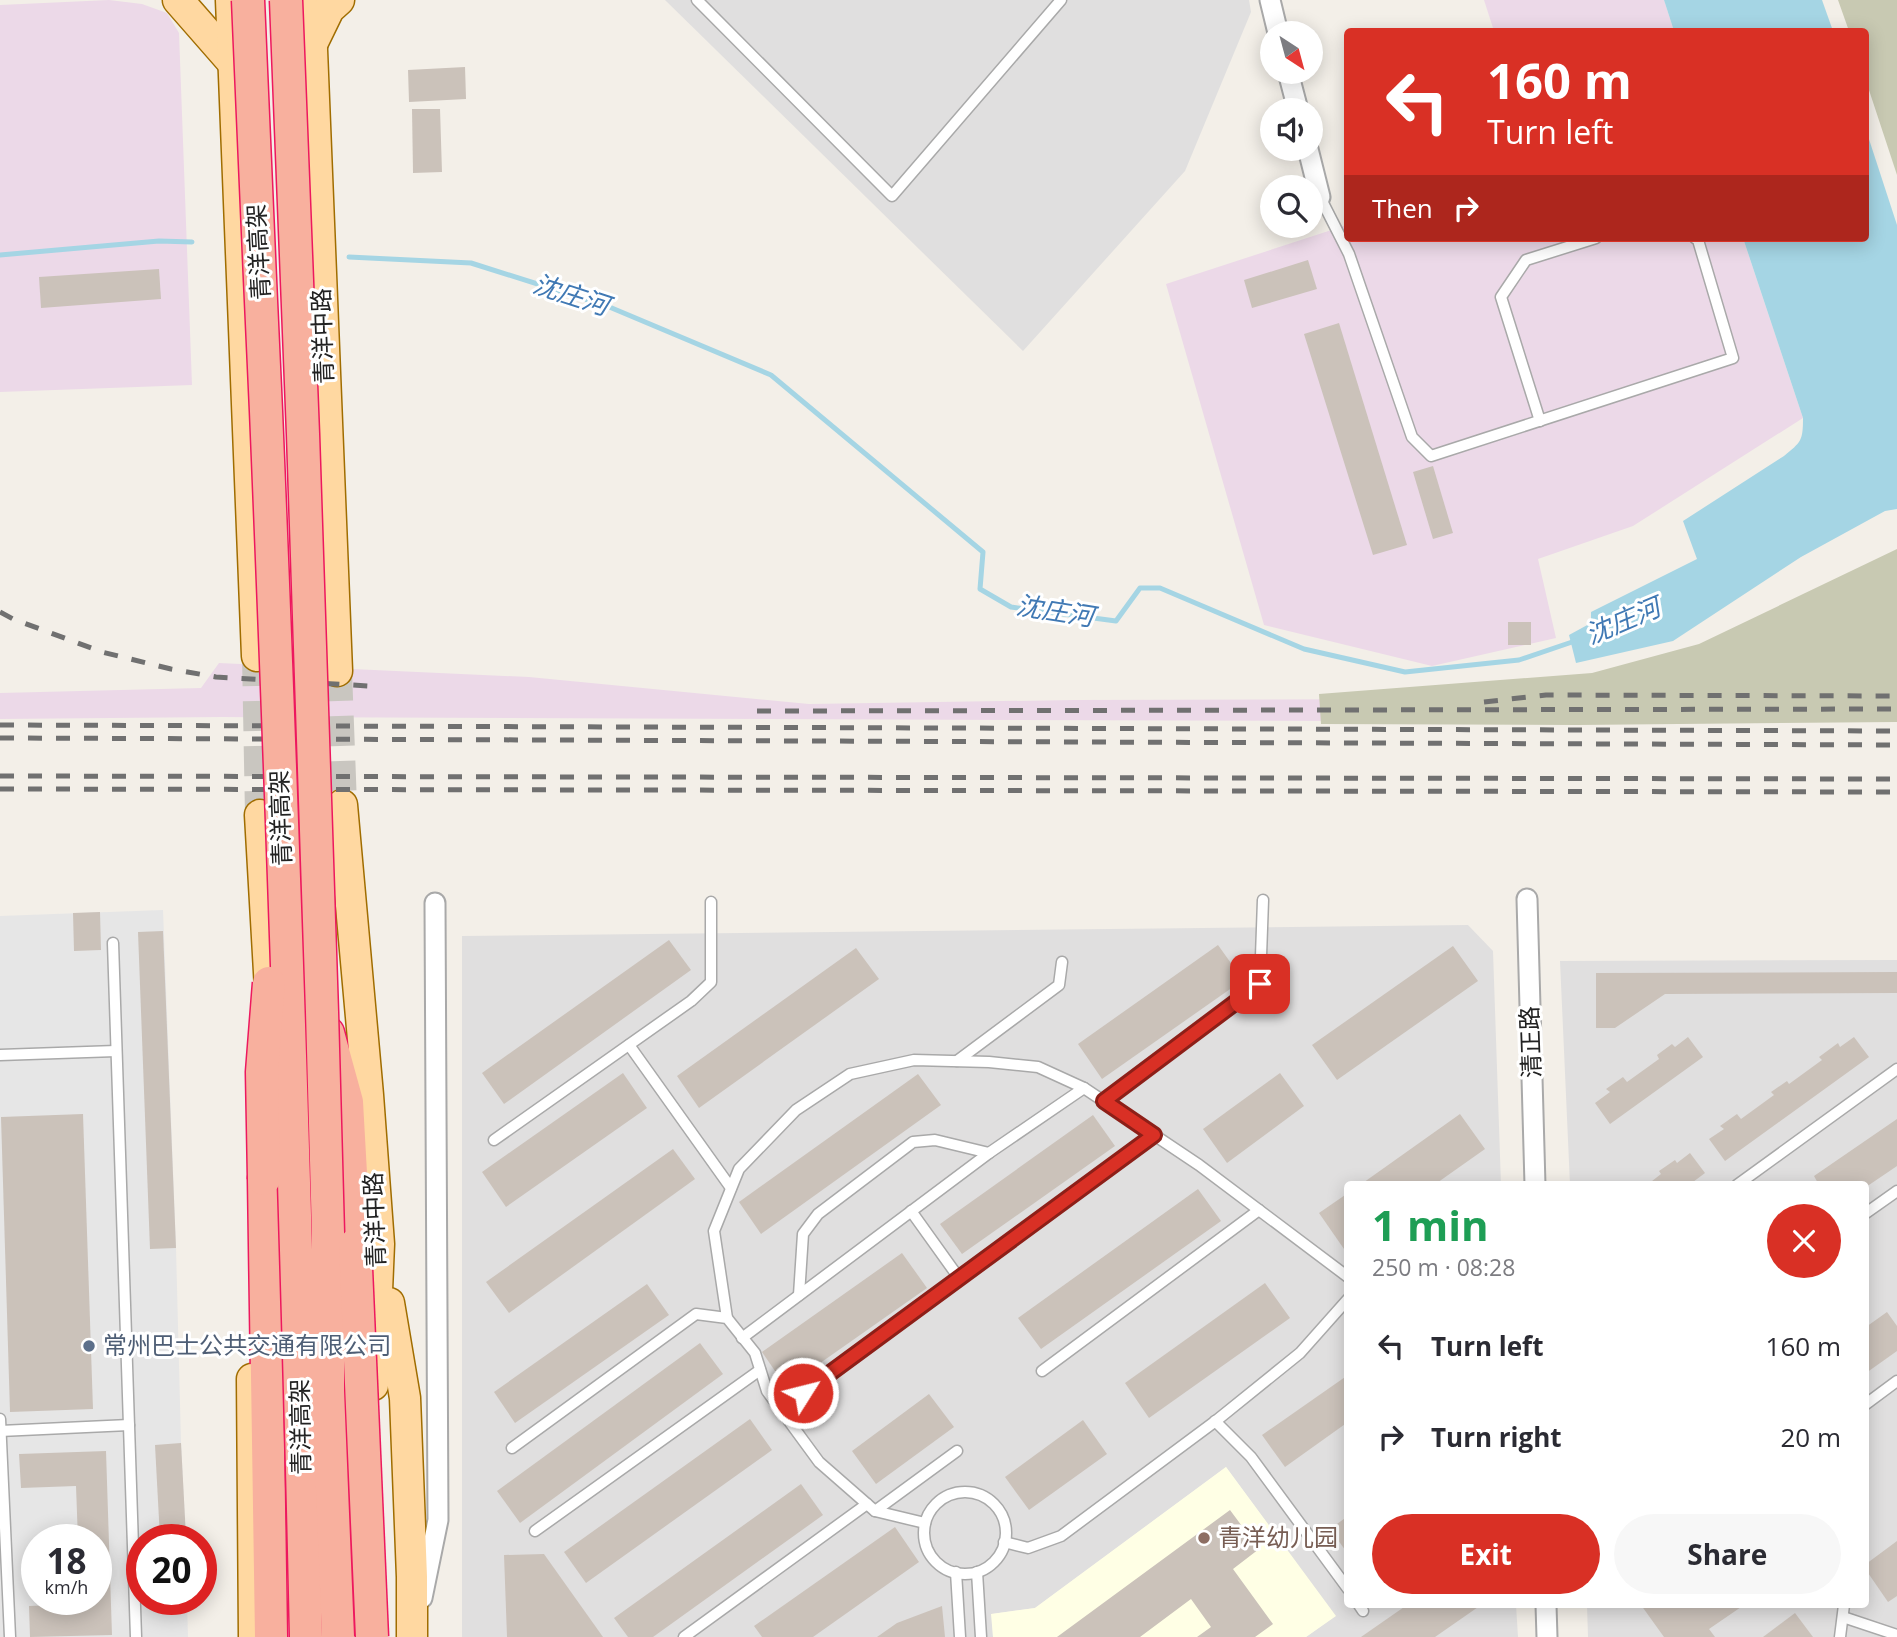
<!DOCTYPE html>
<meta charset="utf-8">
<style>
:root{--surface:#fff;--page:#f7f7f7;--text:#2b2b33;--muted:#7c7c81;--accent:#d93025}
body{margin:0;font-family:"Open Sans","Noto Sans SC",sans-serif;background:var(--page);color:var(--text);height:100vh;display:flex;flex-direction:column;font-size:26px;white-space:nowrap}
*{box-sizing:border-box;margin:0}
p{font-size:23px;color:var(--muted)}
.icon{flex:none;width:38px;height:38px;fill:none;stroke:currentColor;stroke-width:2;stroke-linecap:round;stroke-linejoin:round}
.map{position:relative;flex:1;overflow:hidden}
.side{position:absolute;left:1344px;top:1181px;width:525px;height:427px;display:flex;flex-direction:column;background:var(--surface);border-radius:7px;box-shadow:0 4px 18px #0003}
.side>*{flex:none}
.hud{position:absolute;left:1344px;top:28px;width:525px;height:214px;border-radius:7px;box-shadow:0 4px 18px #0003;background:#d93025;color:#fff;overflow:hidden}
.needle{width:46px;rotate:144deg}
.buttons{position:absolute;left:1260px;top:21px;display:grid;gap:14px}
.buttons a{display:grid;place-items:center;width:63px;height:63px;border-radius:50%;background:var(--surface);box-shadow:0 4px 18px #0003;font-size:35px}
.speed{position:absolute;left:21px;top:1524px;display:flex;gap:14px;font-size:35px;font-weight:700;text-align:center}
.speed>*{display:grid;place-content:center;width:91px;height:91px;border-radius:50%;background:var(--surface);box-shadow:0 4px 18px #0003;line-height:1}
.speed small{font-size:18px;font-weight:400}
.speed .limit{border:10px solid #d22;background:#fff;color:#111}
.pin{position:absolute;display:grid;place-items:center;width:60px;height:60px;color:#fff;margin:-30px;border-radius:14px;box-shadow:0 4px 10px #0006}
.me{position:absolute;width:77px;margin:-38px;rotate:54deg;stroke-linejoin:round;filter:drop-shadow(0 0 5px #0008)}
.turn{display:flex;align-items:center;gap:24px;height:147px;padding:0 28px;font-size:32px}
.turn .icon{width:91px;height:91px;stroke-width:2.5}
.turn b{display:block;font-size:49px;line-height:60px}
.then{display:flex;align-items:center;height:66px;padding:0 28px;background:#0003;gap:14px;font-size:26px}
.round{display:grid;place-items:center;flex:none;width:74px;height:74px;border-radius:37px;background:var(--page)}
.headline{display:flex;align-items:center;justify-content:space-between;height:119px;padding:0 28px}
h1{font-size:42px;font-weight:700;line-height:52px;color:#1e9e55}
.action{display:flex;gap:14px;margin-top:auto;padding:14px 28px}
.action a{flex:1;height:80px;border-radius:42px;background:var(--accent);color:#fff;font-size:28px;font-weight:700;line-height:80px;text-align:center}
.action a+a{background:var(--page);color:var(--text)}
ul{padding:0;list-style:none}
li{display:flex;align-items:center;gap:21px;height:91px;padding:0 28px}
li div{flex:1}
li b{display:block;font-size:26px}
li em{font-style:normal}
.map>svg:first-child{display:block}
</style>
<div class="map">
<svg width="1897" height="1637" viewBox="0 0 1897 1637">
<rect width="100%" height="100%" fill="#f3efe8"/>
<!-- residential -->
<g fill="#e0dfdf">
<path d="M665,0h584l2,12 -66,159 -162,180z"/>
<path d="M1468,925l25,26 8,234h-153v420h168l2,32h-212l29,-21 -109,-149 -191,141 -43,6 1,23h-531v-701z"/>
<path d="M1897,960v677h-309l-1,-32h279v-420h-296l-10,-224z"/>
</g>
<!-- industrial -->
<g fill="#ecd9e8">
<path d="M109,0l33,4 25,9 12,20 13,352 -192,7v-387z"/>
<path d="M1484,0h180l10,31h-180z"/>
<path d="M1347,225l1,13h395l60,180 -170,108 -95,33 18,79 -124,28 -168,-41 -98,-341z"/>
<path d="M219,663l310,14 280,27 265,-4 345,-1 478,21 -318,2 -1357,-5 -222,2v-26l201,-5z"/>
</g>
<!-- education -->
<path fill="#ffffe5" d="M1226,1467l110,149 -30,21h-313l-2,-23 44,-6z"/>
<!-- construction -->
<g fill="#c8c9b2">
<path d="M1838,0h59v175l-31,-94v-49l-17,-1z"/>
<path d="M1897,549v173l-320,3 -256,-1 -2,-30 273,-21 107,-29z"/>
</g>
<!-- parking -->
<path fill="#e6e6e6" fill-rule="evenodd" d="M163,910l13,338 5,195 5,97h-44v60h45l1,37h-188v-721zM37,1540h59v60h-59z"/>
<!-- water -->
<g fill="#a5d5e4">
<path d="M1664,0h158l11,31h-159z"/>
<path d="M1866,130l31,95v284l-12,2 -84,46 -128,84 -97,22 -7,-28 22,-12v-11l106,-53 -14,-38 101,-65c17,-14 19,-15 19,-38l-60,-180h123z"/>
</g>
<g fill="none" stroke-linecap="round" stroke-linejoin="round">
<!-- stream -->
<g stroke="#a5d5e4" stroke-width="5">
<path d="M0,255l159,-14 33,1"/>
<path d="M349,257l122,6 136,43 164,69 212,177 -3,37 31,18 105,14 24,-33h20l144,61 101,23 114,-12 56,-19"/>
</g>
</g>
<!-- building -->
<g fill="#cbc2ba">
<path d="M465,67l1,32 -57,3 -1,-32z"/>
<path d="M412,109h28l2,63 -29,1z"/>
<path d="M1308,260l9,29 -65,19 -8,-28z"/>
<path d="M159,269l2,30 -120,9 -2,-31z"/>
<path d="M1339,323l68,222 -34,10 -69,-221z"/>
<path d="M1433,466l20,67 -20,6 -20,-67z"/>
<rect x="1508" y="622" width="23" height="23"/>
<path d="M100,912l1,38 -27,1 -1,-38z"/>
<path d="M163,931l13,317 -26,1 -12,-317z"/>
<path d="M669,940l22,30 -187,134 -22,-31z"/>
<path d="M1218,945l25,35 -141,99 -24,-35z"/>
<path d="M1453,946l25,35 -141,99 -25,-35z"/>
<path d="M856,948l23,31 -180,129 -22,-32z"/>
<path d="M1897,972v21l-232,1 -50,34h-19v-55z"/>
<path d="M1688,1037l15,20 -93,67 -15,-21 15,-11 -4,-3 17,-12 4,5 32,-23 -2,-4 15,-11 3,3z"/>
<path d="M1854,1037l15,20 -144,104 -16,-22 15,-10 -4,-3 17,-12 4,5 33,-24 -3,-3 16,-11 2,3 33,-24 -3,-3 19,-14 2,4z"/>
<path d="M623,1073l24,35 -141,99 -24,-35z"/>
<path d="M1280,1073l24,33 -77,57 -24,-34z"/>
<path d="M918,1074l23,31 -180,129 -22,-32z"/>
<path d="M83,1114l10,295 -83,3 -9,-295z"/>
<path d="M1460,1114l25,35 -51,36h-74z"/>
<path d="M1093,1115l22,31 -153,108 -22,-30z"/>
<path d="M1897,1119v47l-31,21v-2h-47l-5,-9z"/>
<path d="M673,1149l22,30 -186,134 -23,-31z"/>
<path d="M1690,1153l15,20 -16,12h-42l14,-11 -2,-3 16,-11 2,3z"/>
<path d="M1198,1189l23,32 -180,128 -23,-31z"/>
<path d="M1348,1193v53l-4,3 -25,-36z"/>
<path d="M902,1253l25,35 -141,99 -24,-35z"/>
<path d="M1265,1283l25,35 -141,100 -24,-35z"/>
<path d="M647,1284l22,31 -154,108 -21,-31z"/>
<path d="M1887,1312l10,14v25l-31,22v-46z"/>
<path d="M700,1343l23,31 -203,149 -23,-32z"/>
<path d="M1348,1375v47l-63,45 -23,-32z"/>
<path d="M929,1394l25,33 -78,57 -24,-33z"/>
<path d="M750,1419l22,31 -186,133 -22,-31z"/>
<path d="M1083,1420l24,34 -78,56 -24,-33z"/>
<path d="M181,1443l5,94 -26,1 -5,-93z"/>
<path d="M106,1451l6,184 -82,2 -1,-31 51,-2v-4h16v-60h-18l-2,-54 -55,2 -2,-34z"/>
<path d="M801,1484l22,31 -170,122h-25l-14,-19z"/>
<path d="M1230,1510l29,39 -26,20 40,55 -18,13h-58l14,-10 -20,-28 -51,38h-83z"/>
<path d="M1348,1516v38l-18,-25z"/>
<path d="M895,1527l24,35 -106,75h-51l-8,-11z"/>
<path d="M1897,1541v55l-9,6 -22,-32v-6z"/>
<path d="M544,1554l59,83h-96l-3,-82z"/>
<path d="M1407,1605h74l-46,32h-74z"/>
<path d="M1641,1605h103l-35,24 6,8h-51z"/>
<path d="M942,1606l3,31h-68l20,-14z"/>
<path d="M1795,1613l18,24h-50z"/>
</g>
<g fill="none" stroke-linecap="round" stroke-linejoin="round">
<!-- primary-tunnel -->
<g stroke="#c9c6c0" stroke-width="30" stroke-dasharray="30 15" stroke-linecap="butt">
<path d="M257,656l3,159"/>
<path d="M337,671l5,134"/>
</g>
<!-- service casing -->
<g stroke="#a9a9a9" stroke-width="13">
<g id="service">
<path d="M697,0l195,196 169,-196"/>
<path d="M1320,197l29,57 63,183 19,19 302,-98 -35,-118 -3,-2"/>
<path d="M1540,421l-39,-124 25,-37 70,-22"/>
<path d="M113,943l23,694"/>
<path d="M629,1045l102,143"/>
<path d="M0,1055l116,-4"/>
<path d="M957,1061l102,-76 3,-23"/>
<path d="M1104,1101l156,-117 3,-84"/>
<path d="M494,1140l197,-139 20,-19v-80"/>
<path d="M1737,1185l160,-116"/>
<path d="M911,1211l48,67"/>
<path d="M1866,1213l31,-22"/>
<path d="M799,1295l4,-61 15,-20 95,-72 22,-2 54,13"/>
<path d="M727,1318l-13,-87 25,-62 57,-59 54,-36 64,-14 75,2 49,5 46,21 115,77 149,112"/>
<path d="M742,1338l247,-185 95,-65"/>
<path d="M1042,1371l217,-161"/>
<path d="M1866,1404l31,-23"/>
<path d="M780,1409l374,-274"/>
<path d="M0,1419l10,218"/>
<path d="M1215,1421l36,36 97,132"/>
<path d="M0,1431l129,-6"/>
<path d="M512,1448l184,-134 31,4 28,35 12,38 52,71 56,49 50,12"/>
<circle cx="965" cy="1533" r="41"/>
<path d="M875,1511l82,-60"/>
<path d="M535,1531l225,-161"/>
<path d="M1004,1542l24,6 33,-12 156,-116 83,-67 48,-54"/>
<path d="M956,1572l4,65"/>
<path d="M977,1572l4,65"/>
<path d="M1359,1605l4,6"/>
<path d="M1843,1617l54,18"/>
<path d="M684,1637l183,-133"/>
<path d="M1840,1637l4,-32"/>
</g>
</g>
<!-- minor casing -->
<g stroke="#a9a9a9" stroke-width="23">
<g id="minor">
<path d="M1270,0l8,33"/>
<path d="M1288,72l10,38"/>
<path d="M1308,149l12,48"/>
<path d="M1527,899l8,286"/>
<path d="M422,1598l16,-78 -3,-617"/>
<path d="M1546,1605l1,32"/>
</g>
</g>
<!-- primary casing -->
<g stroke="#a06d00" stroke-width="33">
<g id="primary">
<path d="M178,0l56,64"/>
<path d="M231,0l26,656"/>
<path d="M310,0l27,671"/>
<path d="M312,44l17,-35 10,-9"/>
<path d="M342,805l26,290 11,149 -6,141"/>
<path d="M260,815l11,192"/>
<path d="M389,1303l16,95 7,179v60"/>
<path d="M252,1379l2,258"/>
</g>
</g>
<!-- trunk casing -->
<g stroke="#ed185e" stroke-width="35">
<g id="trunk">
<path d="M328,1033l19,69 8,143"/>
<path d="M264,1179l7,458"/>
</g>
</g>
<!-- service -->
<use href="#service" stroke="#fff" stroke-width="10"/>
<!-- minor -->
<use href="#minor" stroke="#fff" stroke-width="19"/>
<!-- primary -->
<use href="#primary" stroke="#ffd8a1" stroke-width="30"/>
<!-- trunk -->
<use href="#trunk" stroke="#f8b09e" stroke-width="32"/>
<!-- rail -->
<g stroke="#707070" stroke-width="5" stroke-dasharray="14 14" stroke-linecap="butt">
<path d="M0,612l13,7 89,33 69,17 45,8 153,9"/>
<path d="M1484,702l62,-7 351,1"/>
<path d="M757,711l1140,-2"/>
<path d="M0,725l1897,6"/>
<path d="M0,738l1897,7"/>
<path d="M0,776l1897,3"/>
<path d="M0,789l1897,3"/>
</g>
<!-- trunk-bridge casing -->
<g stroke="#ed185e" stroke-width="35" stroke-linecap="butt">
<g id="trunk-bridge">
<path d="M248,0c5,137 12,274 18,411 17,409 31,817 40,1226"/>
<path d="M286,0l17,434 19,578 6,221v158l10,246"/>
<path d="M264,1179l-2,-107 7,-89"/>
<path d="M355,1245l17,392"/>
</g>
</g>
<!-- trunk-bridge -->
<use href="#trunk-bridge" stroke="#f8b09e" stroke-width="32"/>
</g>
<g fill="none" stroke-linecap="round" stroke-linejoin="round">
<!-- route casing -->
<g stroke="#8d1f18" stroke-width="18">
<path id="route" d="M803,1393l351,-258 -50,-34 156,-117"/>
</g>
<!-- route -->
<use href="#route" stroke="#d93025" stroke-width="12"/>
</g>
<!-- markers -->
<circle fill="#5c6f8a" stroke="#fff" stroke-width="2.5" cx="89" cy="1346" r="7"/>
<circle fill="#8d6e63" stroke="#fff" stroke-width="2.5" cx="1204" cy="1538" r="7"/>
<g text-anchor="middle" stroke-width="6" stroke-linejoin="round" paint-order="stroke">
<!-- street labels -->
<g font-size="24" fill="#222" stroke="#fff">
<text transform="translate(259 252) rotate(-93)" y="8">青洋高架</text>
<text transform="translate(323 336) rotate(-92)" y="8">青洋中路</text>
<text transform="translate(281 818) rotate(-92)" y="8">青洋高架</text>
<text transform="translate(1531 1042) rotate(-92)" y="8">清正路</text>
<text transform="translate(375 1220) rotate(-92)" y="8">青洋中路</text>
<text transform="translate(301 1427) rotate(-91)" y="8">青洋高架</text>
</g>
<!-- service labels -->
<g font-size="24" fill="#4e5e75" stroke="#fff" text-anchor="start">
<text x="103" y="1354">常州巴士公共交通有限公司</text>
</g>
<!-- education labels -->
<g font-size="24" fill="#785e54" stroke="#fff" text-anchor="start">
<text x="1218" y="1546">青洋幼儿园</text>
</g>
<!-- water labels -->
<g font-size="26" font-style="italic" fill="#4079b4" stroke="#fff">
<text transform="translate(571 295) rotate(18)" y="9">沈庄河</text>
<text transform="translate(1055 611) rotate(9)" y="9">沈庄河</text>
<text transform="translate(1623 621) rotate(-23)" y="9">沈庄河</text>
</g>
</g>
</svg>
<div class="buttons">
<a><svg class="needle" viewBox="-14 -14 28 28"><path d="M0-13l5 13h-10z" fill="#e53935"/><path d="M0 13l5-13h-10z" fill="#7c7c81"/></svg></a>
<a><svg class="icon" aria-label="sound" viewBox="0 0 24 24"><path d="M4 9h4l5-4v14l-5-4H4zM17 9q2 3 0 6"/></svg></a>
<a><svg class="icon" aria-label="search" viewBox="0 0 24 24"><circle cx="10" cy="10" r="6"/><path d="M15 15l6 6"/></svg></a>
</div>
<div class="speed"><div>18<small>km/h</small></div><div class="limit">20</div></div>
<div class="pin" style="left:1260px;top:984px;background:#d93025"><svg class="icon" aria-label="arrive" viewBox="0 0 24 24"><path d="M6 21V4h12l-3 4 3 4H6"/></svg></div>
<svg class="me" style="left:803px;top:1393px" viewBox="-20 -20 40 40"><circle r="17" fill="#d93025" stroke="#fff" stroke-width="3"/><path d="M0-11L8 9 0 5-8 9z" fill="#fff"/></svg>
<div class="hud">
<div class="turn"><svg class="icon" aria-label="left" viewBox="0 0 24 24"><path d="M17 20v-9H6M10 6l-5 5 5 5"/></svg><div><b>160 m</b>Turn left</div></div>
<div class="then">Then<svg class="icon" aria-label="right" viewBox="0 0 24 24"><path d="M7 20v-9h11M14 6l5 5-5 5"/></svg></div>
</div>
<section class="side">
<div class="headline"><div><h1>1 min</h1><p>250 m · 08:28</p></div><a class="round" style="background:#d93025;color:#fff"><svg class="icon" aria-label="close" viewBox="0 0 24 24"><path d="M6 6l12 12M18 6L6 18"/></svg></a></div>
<ul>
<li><svg class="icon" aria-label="left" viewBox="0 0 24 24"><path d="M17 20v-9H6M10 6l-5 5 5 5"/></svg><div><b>Turn left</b></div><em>160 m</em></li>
<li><svg class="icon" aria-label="right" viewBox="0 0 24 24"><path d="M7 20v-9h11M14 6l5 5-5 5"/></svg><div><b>Turn right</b></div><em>20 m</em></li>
</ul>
<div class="action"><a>Exit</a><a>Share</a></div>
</section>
</div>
